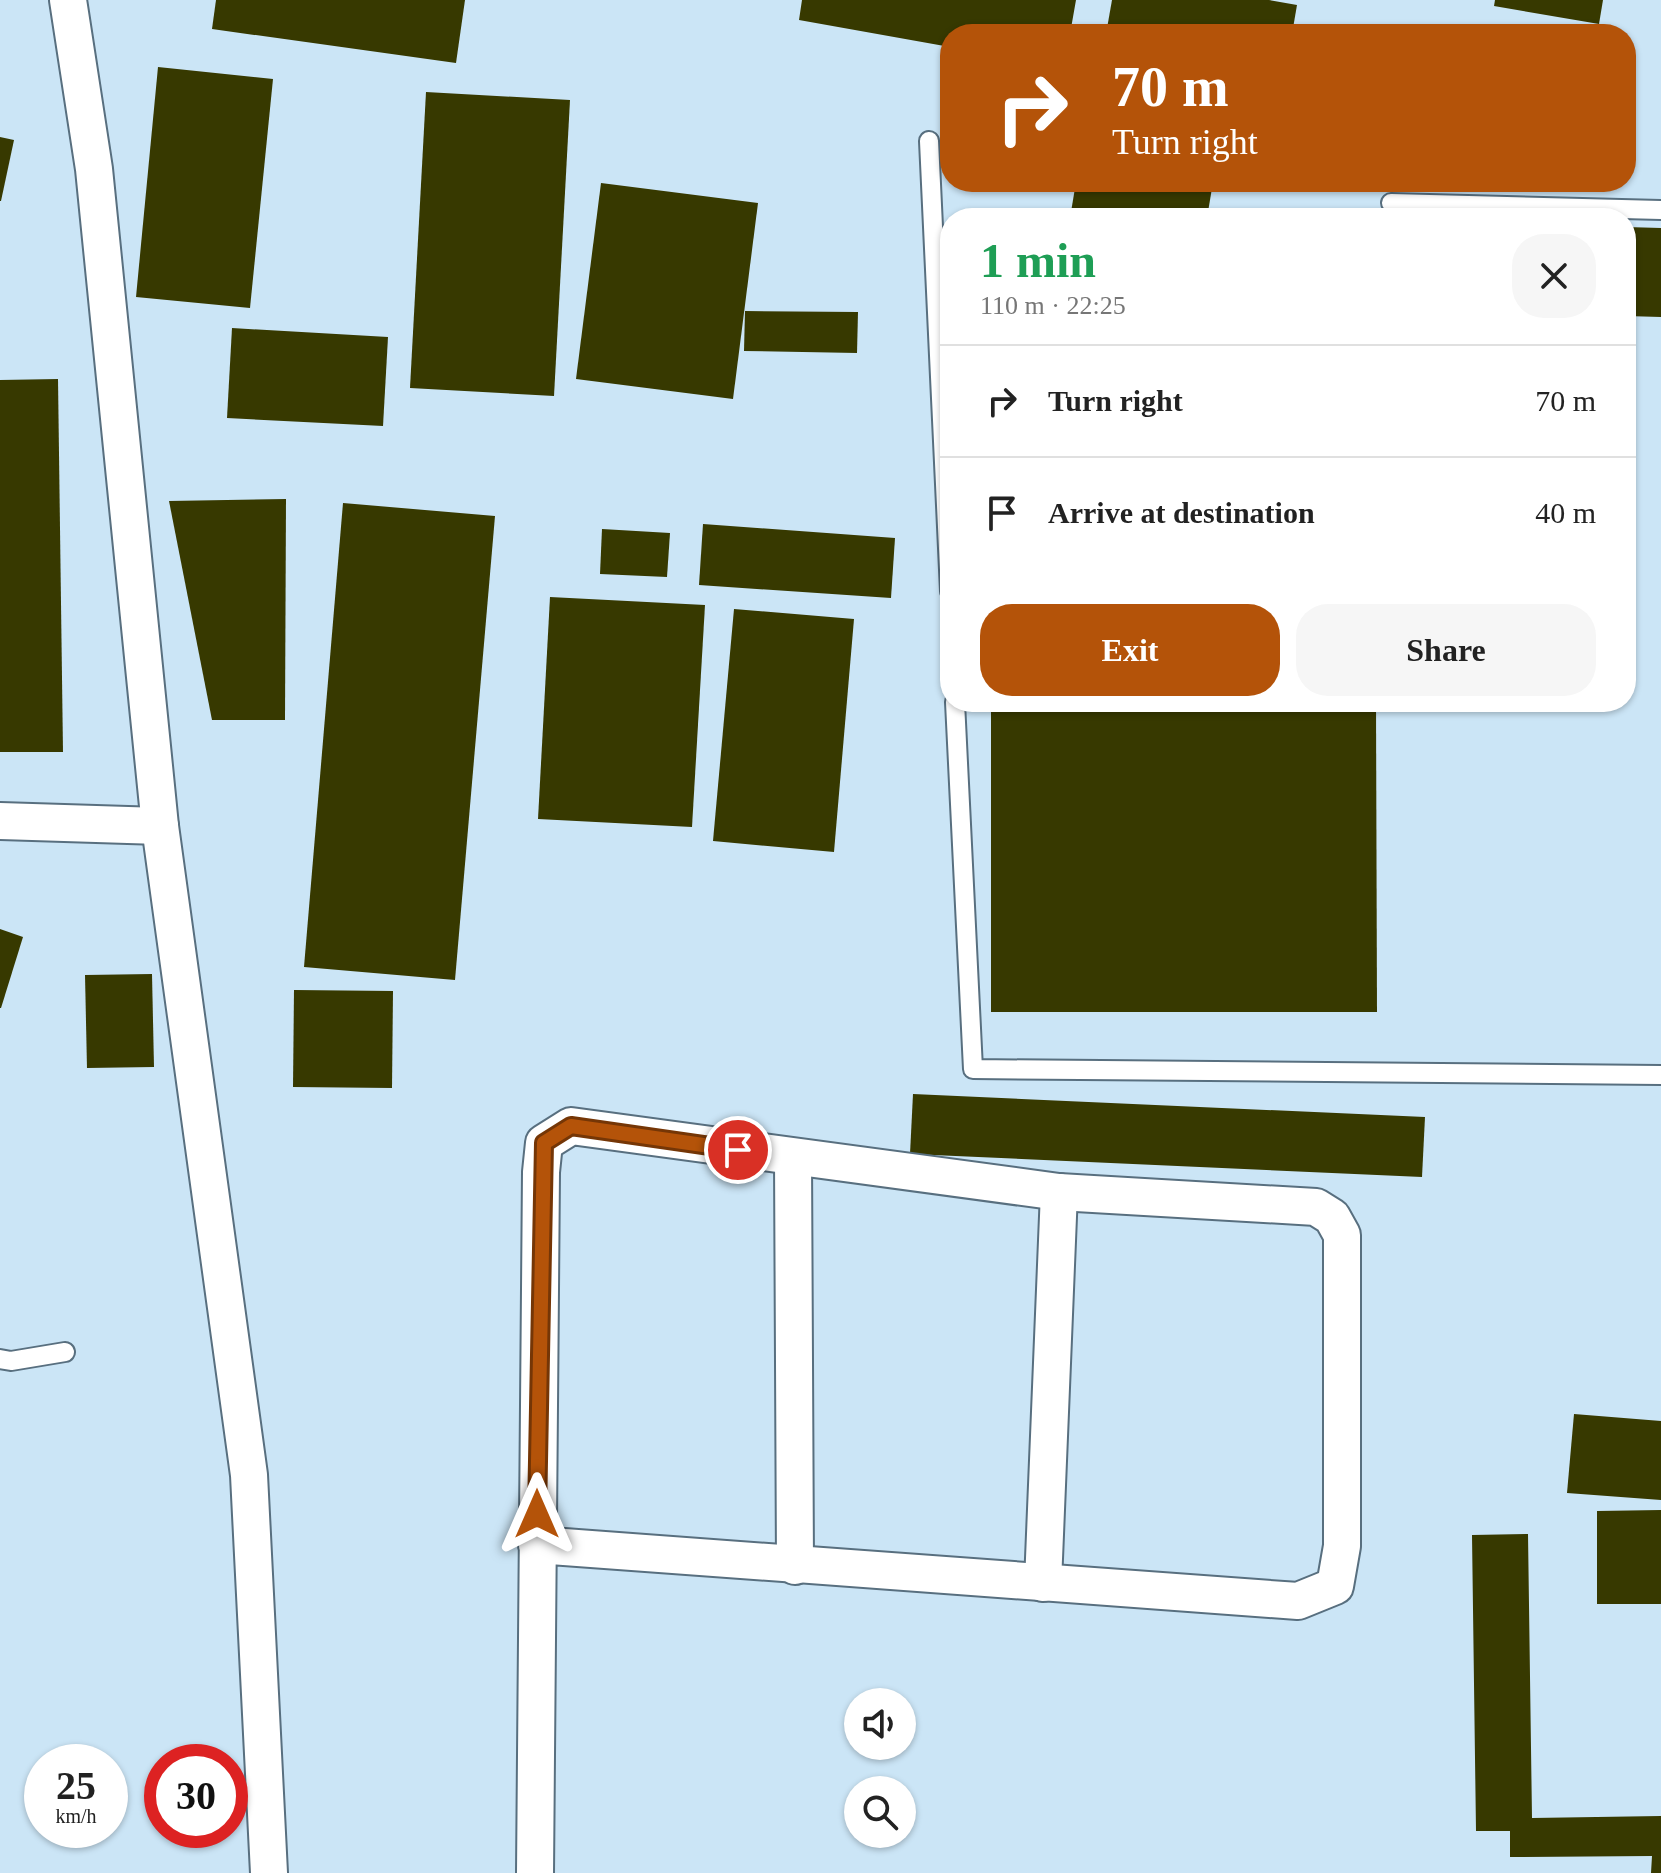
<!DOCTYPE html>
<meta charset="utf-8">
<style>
:root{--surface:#fff;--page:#f6f6f6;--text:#222;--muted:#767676;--line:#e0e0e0;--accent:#b45309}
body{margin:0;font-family:"Times New Roman",serif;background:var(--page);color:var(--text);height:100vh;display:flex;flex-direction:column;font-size:30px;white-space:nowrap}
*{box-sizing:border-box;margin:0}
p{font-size:26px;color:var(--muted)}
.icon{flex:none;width:44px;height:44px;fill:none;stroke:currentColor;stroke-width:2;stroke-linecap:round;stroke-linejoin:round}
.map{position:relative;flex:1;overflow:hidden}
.side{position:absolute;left:940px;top:208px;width:696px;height:504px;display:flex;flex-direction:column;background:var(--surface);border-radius:32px;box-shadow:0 2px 6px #0004}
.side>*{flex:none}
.hud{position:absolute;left:940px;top:24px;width:696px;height:168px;border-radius:32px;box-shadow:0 2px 6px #0004;background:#b45309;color:#fff;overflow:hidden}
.fabs{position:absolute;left:844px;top:1688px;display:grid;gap:16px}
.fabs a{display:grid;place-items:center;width:72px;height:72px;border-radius:50%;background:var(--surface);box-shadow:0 2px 6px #0004;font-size:40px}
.speed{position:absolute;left:24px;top:1744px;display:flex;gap:16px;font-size:40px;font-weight:700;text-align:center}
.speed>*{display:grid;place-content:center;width:104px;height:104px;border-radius:50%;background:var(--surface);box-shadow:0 2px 6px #0004;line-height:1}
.speed small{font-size:20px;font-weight:400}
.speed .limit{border:12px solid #d22;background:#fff;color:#111}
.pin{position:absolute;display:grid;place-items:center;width:68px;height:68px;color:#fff;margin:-34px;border:4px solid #fff;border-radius:50%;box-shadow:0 2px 8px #0007}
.me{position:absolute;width:88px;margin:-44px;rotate:0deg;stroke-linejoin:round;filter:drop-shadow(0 0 6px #0008)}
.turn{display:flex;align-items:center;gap:28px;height:168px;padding:0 40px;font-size:36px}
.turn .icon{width:104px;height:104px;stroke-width:2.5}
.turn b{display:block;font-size:56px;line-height:68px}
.round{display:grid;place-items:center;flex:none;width:84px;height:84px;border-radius:32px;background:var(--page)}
.summary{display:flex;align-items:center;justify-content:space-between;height:136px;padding:0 40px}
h1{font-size:48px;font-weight:700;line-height:60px;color:#1e9e55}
.button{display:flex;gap:16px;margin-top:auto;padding:16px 40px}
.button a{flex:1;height:92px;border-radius:32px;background:var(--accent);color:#fff;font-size:32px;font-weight:700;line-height:92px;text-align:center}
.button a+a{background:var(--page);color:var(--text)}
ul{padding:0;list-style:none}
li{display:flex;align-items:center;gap:24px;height:112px;padding:0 40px;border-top:2px solid var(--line)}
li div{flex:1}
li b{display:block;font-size:30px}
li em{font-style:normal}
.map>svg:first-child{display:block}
</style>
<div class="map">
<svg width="1661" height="1873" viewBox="0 0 1661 1873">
<rect width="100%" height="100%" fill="#cbe5f6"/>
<!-- building -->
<g fill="#373900">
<path d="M216,0h249l-9,63 -244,-34z"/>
<path d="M802,0h274l-6,34h-120v13l-151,-27z"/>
<path d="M1112,0h157l28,5 -5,29h-186z"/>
<path d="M1495,0h108l-4,24 -105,-18z"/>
<path d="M158,67l115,12 -23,229 -114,-11z"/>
<path d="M948,86h2v38l-8,-1z"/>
<path d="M426,92l144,8 -16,296 -144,-8z"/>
<path d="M0,137l14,3 -13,61h-1z"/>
<path d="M1076,182h137l-6,36h-137z"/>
<path d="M601,183l157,20 -25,196 -157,-20z"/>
<path d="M1626,227l35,1v89l-35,-1z"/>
<path d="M745,311l113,1 -1,41 -113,-2z"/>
<path d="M232,328l156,9 -5,89 -156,-8z"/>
<path d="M58,379l5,373h-63v-372z"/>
<path d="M286,499l-1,221h-73l-43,-219z"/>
<path d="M343,503l152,13 -40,464 -151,-13z"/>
<path d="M703,524l192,14 -4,60 -192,-13z"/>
<path d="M602,529l68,4 -3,44 -67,-3z"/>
<path d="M550,597l155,8 -13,222 -154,-8z"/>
<path d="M734,609l120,10 -20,233 -121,-11z"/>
<path d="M991,702h385l1,310h-386z"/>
<path d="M0,929l23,8 -22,71h-1z"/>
<path d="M152,974l2,93 -67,1 -2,-93z"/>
<path d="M294,990l99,1 -1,97 -99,-1z"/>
<path d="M913,1094l512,23 -3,60 -512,-23z"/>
<path d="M1574,1414l87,7v79l-94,-7z"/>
<path d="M1661,1510v94h-64v-93z"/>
<path d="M1528,1534l4,284 129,-2v57h-10l1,-17 -142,1v-26h-34l-4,-296z"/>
</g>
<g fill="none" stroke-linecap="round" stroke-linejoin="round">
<!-- service casing -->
<g stroke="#586f7f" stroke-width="22">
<g id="service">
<path d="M929,141l21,450"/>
<path d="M1391,203l270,7"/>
<path d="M955,702l18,367 688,6"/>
<path d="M0,1359l11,2 54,-9"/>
</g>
</g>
<!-- minor casing -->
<g stroke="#586f7f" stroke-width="40">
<g id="minor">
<path d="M68,0l26,169 66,657 89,649 20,398"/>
<path d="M0,821l160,5"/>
<path d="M793,1158l2,408"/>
<path d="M1043,1583l16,-391"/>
<path d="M535,1873l6,-701 3,-29 27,-17 488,66 257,15 16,10 10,18v311l-7,40 -37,15 -761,-56"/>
</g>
</g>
<!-- service -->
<use href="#service" stroke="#fff" stroke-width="18"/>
<!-- minor -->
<use href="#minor" stroke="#fff" stroke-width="36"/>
</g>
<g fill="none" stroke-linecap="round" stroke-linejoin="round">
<!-- route casing -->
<g stroke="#753606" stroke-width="20">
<path id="route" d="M537,1514l7,-371 27,-17 167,24"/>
</g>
<!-- route -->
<use href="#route" stroke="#b45309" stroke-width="14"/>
</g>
</svg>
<div class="fabs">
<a><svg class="icon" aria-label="sound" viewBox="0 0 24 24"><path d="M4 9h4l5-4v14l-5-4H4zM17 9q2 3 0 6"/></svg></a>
<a><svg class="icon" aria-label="search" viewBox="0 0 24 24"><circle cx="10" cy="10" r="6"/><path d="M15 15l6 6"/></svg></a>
</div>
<div class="speed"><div>25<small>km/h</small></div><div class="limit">30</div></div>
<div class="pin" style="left:738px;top:1150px;background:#d93025"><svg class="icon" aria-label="arrive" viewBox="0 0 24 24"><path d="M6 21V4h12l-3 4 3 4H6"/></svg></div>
<svg class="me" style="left:537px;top:1514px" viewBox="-20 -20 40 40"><path d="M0-17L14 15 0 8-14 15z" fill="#b45309" stroke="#fff" stroke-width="4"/></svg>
<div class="hud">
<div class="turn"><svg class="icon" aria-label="right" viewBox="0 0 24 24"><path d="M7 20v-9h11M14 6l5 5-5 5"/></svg><div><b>70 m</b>Turn right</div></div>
</div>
<section class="side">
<div class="summary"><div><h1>1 min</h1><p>110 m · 22:25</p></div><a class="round"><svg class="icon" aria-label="close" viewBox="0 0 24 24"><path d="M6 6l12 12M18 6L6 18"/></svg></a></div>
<ul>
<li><svg class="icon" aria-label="right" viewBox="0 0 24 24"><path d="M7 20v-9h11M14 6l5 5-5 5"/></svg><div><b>Turn right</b></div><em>70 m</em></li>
<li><svg class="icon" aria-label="arrive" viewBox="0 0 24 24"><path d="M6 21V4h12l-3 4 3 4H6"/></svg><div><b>Arrive at destination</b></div><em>40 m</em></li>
</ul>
<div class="button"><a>Exit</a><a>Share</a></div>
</section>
</div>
